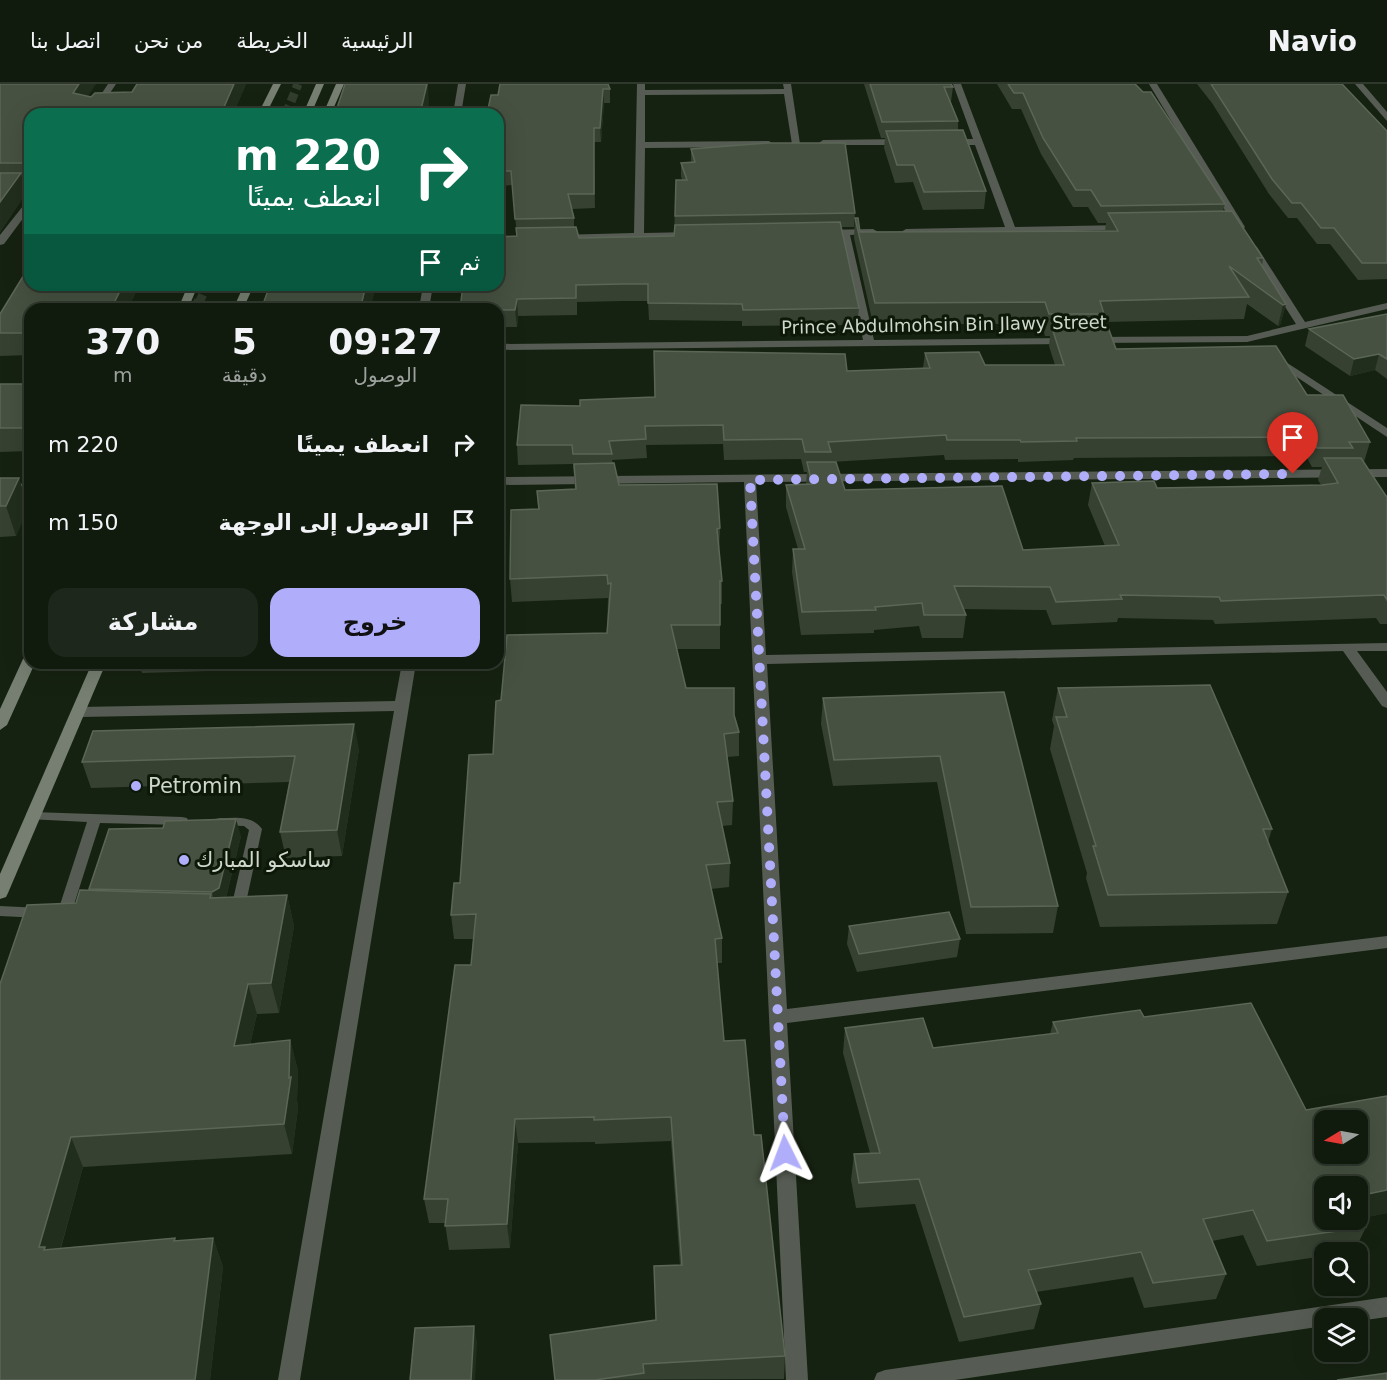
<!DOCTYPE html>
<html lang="ar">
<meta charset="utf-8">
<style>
:root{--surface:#101a0d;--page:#1e271b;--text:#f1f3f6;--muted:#9ca19d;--line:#30382e;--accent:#b0aefa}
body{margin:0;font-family:"DejaVu Sans",Vazirmatn,sans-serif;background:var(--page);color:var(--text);direction:rtl;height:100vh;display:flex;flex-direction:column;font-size:22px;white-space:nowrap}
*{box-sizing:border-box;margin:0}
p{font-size:20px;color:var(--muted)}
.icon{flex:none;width:33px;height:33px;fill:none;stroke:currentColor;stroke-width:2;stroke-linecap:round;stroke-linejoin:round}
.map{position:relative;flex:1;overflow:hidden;direction:ltr}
.details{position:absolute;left:24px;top:219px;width:480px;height:366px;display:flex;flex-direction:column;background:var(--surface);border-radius:18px;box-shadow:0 6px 24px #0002,0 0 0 2px var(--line);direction:rtl}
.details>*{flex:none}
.hud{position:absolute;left:24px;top:24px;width:480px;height:183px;border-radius:18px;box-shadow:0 6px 24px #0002,0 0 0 2px var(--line);direction:rtl;background:#0b6e4f;color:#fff;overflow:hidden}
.needle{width:39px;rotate:260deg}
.buttons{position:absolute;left:1314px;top:1026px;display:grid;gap:12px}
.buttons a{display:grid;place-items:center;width:54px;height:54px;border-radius:12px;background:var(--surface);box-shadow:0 6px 24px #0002,0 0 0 2px var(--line);font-size:30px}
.pin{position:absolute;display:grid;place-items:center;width:51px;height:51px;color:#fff;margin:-62px -26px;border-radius:50% 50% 50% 0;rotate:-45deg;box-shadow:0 0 6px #0007}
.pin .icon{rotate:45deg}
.me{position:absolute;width:66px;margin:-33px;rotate:357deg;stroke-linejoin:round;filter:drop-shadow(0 0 4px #0008)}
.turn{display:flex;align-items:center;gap:21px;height:126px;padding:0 24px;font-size:27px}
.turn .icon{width:78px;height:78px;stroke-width:2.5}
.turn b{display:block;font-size:42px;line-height:51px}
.then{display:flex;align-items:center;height:57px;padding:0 24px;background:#0003;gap:12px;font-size:22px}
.eta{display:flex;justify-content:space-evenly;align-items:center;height:102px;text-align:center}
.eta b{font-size:36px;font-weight:700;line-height:42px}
.button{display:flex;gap:12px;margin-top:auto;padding:12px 24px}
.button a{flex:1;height:69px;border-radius:18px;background:var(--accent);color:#111;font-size:24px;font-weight:700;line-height:69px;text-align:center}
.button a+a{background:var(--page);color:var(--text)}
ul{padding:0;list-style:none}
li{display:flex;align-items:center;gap:18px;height:78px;padding:0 24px}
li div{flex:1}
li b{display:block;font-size:22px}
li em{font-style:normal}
header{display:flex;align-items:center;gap:36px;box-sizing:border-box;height:84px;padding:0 30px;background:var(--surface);border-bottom:2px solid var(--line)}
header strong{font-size:28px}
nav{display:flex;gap:33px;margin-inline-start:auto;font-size:21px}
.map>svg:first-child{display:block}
</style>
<header>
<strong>Navio</strong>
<nav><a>الرئيسية</a><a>الخريطة</a><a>من نحن</a><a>اتصل بنا</a></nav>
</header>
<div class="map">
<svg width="1387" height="1296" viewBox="0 0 1387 1296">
<rect width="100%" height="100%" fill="#162211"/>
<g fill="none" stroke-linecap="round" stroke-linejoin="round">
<!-- secondary-tunnel-far1 -->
<g stroke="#323d2d" stroke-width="9" stroke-dasharray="9 4.5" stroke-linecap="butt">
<path d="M286,30l12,-30"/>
<path d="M199,219l8,-18"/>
</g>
<!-- secondary-tunnel -->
<path stroke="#323d2d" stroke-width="12" stroke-dasharray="12 6" stroke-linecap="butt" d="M196,225l4,-8"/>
<!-- lane -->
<g fill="#565c53" fill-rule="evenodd">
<path d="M32,728l150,5 5,1 1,3 -1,3 -5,1 -82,-2 -29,91 -2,4h-10l-2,-4 30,-92 -59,-3 -2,-3 2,-3z"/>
<path d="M220,734c16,0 32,-3 42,11l-17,78 -2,3 -10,5 -5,-1 -2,-4 6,-6 17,-74 -5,-4 -29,-1 -1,-3 1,-3z"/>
<path d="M0,822l41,2 5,1 2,4 -2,4 -5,1 -41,-2z"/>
</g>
<!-- street -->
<g fill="#565c53" fill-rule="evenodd">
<path d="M108,0h8l-20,30h-8z"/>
<path d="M458,0h8l-5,30h-8z"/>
<path d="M637,0h8v6l139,-1 -1,-5h8l9,60 -4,3 -4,-3 -8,-50 -139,1v47l124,-1 4,3 -4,3 -124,1 -1,85 49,-1 3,1v4l-141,3 -2,-2 5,-3 76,-2z"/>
<path d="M953,0h8l54,143 110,-2 3,1v4l-225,4 -2,-2 5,-3 99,-2 -30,-82h-29l-4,-3 4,-3h27z"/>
<path d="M1149,0h8l88,143 -2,2 -8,-2z"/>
<path d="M1355,0h8l24,28v9z"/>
<path d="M823,56l81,-1 4,3 -4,3h-84l-1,-2z"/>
<rect x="0" y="101" width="30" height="6"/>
<path d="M30,116v9l-26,35 -4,1v-10l27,-34z"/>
<path d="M873,145l5,3 -2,2 -26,1 24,105 194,-2 5,3 -5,3 -570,6v-6l365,-4 -22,-104h-19l-5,-3 5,-3z"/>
<path d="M1252,160l5,3 48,75 82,-19v6l-140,33 -155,1 -5,-3 5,-3 155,-1 49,-12 -49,-77z"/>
<path d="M423,201h10l-4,24h-10z"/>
<path d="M1272,269l115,75v9l-119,-79v-4z"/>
<path d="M1387,385v8l-631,5 10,173 621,-12v8h-30l30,41v16l-5,-2 -39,-55 -576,13 20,345 600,-73v12l-600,75 21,357h-22l-42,-898 -246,3v-8z"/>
<path d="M0,399l30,1v8l-30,-1z"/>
<path d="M402,579h14l-116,717h-22l116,-669 -314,6 -7,-5 7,-5 315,-6z"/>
<path d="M1387,1213v20l-29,4v-3h-34v8l-369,54h-81l3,-7 8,-3z"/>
</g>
<!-- secondary -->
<g fill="#767f72" fill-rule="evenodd">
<path d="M273,0h8l-15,30h-8z"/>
<path d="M316,0h8l-13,30h-8z"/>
<path d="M336,0h8l-13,30h-8z"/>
<path d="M188,201h10l-10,24h-10z"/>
<path d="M244,201h10l-11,24h-10z"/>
<path d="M30,571v8h5l-28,62 -7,5v-21l23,-50z"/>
<path d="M92,579h14l-98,230 -2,4 -6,2v-25z"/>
</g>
</g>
<!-- wall -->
<g fill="#364131" fill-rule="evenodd">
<path d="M0,0l91,13 41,-5 5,-8h109l-13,30h-203v70h-6l2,9 -26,39z"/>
<path d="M864,0h87l2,3 -2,15 7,19v9l28,61 -2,18 -61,1 -10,-28 -18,1 -11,-35 1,-10h-4z"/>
<path d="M997,0h138l90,120 -2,7 40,47 -1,8 24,38 -6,21 -2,1 -31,-22 -3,15 -141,3 -1,5 14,22 191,46 63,47 -6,20 22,34h1v128h-7l-4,-6 -161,6 -2,-4 -95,-2 -1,4 -65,3 -6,-15 -83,-1 3,6 -3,23h-41l-3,-12 -45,4v3l-73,2 -9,-63 1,-23h5l-12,-42v-22l20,-1 1,-12h-3l-3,-13 -77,1 -1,-16 -77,1 1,13 -35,2 7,25 101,43 -1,24 3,29v23h-2v45h-43l9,39 48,27 5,17v24l-12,1 6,44 -1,24 -10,1 8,37 -1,24 -18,2 11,49v25h-5l7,78 30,94 31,221 -1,23 -229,1 101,-60 24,-55 -9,-124 -76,3v-2l-77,1 -8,105 -61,2 -4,-27h-16l-5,-24 47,-234 2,-26h-19l-3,-24 9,-32 33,-129 8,-54 106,-67 1,-35 -96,4 -2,-23 28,-70 -1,-18 38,-2 -2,-25 -55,1 -1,-20 63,-39 75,-9 192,-26 76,-3 2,-15 60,12h70l-6,-19 1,-10h-5l-3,-12h-169l-19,-86 1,-20 5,14 245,-1 1,-8h-8l-10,-16h-15l-32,-53 -20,-45h-9zM944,371l1,5 73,-1v3l55,-2 1,-2 232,-2 6,11h10l-4,13 3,5 -164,3 -65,-5 -4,22 17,41 -82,4 -178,-60 -14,-28z"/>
<path d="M1197,0h145l45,47v148l-29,1 -28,-36h-13l-20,-26h-9l-19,-24 -57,-91z"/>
<path d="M610,5v14h-6l-3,39h-7l1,66 -23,1 2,9v9l5,11 95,-2 2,-56h6l-1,-4v-13l10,-1v-13l164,64 -1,14h-13l18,81 -2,17 -115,1v-5l-93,-1 -1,-19h-25l-46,1v13l-59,1 -1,11h-19v-18l19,-73 -5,-51 -14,1v-91z"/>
<path d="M30,201h109l-11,24h-98v46l-30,1v-42z"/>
<path d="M376,201l-6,24h-108v-2z"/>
<path d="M1387,230v65l-12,-9 -25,6 -45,-30 4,-17z"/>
<path d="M0,300h30v67l-30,1z"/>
<path d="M0,394h19l9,30 -12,28 -16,1z"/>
<path d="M139,579h233l-1,3 -229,7z"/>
<path d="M1058,604l214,141 -4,13 20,50 -11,32 -177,3 -14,-49 1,-5 -37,-124 4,-23 -2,-6z"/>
<path d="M1004,608l54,214 -5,27 -87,1 -29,-152 -104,4 -12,-62 2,-26z"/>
<path d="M359,665l-17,107 -56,2 -6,-26 9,-50 -198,6 -9,-26z"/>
<path d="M241,752l-15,62 61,-3 7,31 -15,87 -22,1 -7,31 40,-5 8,31 -1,29 1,8 -6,46 -209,13 -22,81 114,-10 1,3 37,-3 10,29 -13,113h-210l76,-477 14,-12 -1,-2z"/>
<path d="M849,842l111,13 -3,18 -100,15 -10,-28z"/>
<path d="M1144,933l162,93 81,-14v117l-25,5 4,9 -12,25h-30v4l-67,10 -14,-31 -31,6 14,33 -10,25 -72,9 -11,-31 -97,15 5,12 -7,25 -75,13 -44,-138 -59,4 -5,-28 3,-26 16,-1 -27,-100 2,-25 88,20 117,-14 3,-12z"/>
</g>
<!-- shaded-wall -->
<g fill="#222e1d">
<path d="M79,0h17l-18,28 -5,-19z"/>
<path d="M234,0h12l-13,30h-12z"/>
<path d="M422,0h6l1,20 -2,10h-7z"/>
<path d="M603,5l1,14 -3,39 -1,-14z"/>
<path d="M30,73v20l-4,-14z"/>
<path d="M21,89l5,20 -26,39v-30z"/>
<path d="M123,201h16l-11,24h-17z"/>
<path d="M366,201h10l-6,24h-9v-3z"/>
<path d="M517,215l1,17 -1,11 -2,-17z"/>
<path d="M1286,220l-6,21 -2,1 5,-21z"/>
<path d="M1379,270l-4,16 -25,6 4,-17z"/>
<path d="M19,394l9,30 -12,28 -10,-30z"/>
<path d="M354,640l5,25 -17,107 -5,-26z"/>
<path d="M236,735l5,17 -17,70 -8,4 -4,-18z"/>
<path d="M287,811l7,31 -15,87 -8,-30z"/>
<path d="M248,900l9,30 -14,62 -9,-30z"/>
<path d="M290,956l8,31 -1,29 1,8 -6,46 -8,-30 5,-46z"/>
<path d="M515,1035l3,24 -8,105 -3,-24z"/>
<path d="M71,1053l12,30 -28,101 -16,-21z"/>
<path d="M1387,1106v23l-29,6v-23z"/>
<path d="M213,1154l10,29 -13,113h-15z"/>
<path d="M474,1242l3,17 -2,37h-4z"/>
</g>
<!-- building -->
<g fill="#465141" stroke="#5c6657" stroke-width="1.5" fill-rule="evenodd">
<path d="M0,0h79l-6,9 18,4 4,-4 37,-1 5,-8h97l-13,30h-191v43l-4,6h-26z"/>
<path d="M345,0h82l-7,30h-85z"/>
<path d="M500,0h108l2,5h-7l-3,39h-6v66h-26l6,24 -59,1 -4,-48h-13v-57h-11l4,-19h7z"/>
<path d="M870,0h81l2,3h-9l14,34 -76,1z"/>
<path d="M1008,0h127l8,8h8l74,112 -124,2 -10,-16h-15l-33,-52 -20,-45h-9z"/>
<path d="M1211,0h131l45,47v132h-25l-28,-35h-13l-20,-25h-9l-20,-24z"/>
<path d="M963,46l23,61 -62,1 -10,-27h-17l-11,-34z"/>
<path d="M768,59h77l10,70 -180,3 1,-36h11l-6,-17 14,-1 -4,-13z"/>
<path d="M0,89h21l-21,29z"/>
<path d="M1232,127l31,47h-6l29,46 -3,1 -54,-39 20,31 -149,4 4,13h-55l-4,-12 -170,1 -20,-85h3l2,14 258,-1 -10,-18z"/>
<path d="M840,138l19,86 -116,2 -1,-6 -94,-1v-19h-26l-46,1v13l-59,1 -2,11 -55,-1 3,-24h35v-48l19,-1 -1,-8 60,-1 3,11 95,-2 1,-11z"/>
<path d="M30,181v20h93l-12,24h-81v24h-30v-19z"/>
<path d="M270,201h96l-5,21 -99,1z"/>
<path d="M1387,230v45l-8,-5 -25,5 -45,-30z"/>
<path d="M1108,243l8,22 160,-3 31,49h36l27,47h-21l4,6h-36l-6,-11 -235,1 1,3 -56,1 -1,-2h-73l-1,-5 -118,7 3,10h-26l-3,-13 -78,1 -1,-15 -78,1 1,13 -37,2 3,13h-39l-1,-9h-55l4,-40 59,1v-6l75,-3 -1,-46 191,3 2,17 83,-3 -5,-15 54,-1 6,13h79l-12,-37z"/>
<rect x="0" y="300" width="30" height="44"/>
<path d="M1324,374h37l25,38h1v104l-3,-5 -163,6 -2,-4 -99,-2 2,4 -66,3 -6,-15 -96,-1 12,29h-42l-2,-12 -47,4 1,3 -74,2 -9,-63h12l-19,-64 26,-1 -5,-22h29l9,28 157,-4 21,64 96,-5 -27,-62 62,-2 3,7 165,-3 16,-2z"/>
<path d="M614,379l5,22 98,-1 3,44 -3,1 5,52h-2v44h-49l15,63h48v27l5,17 -15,2 9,67 -16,1 13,61 -24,2 16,73 -7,1 9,102 21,-1 9,95h7l24,221 -142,8 1,9 -49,7h-40l-5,-45 106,-15 -2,-54 28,-1 -11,-148 -77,3v-3l-79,2 -8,105 -62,2 3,-27h-24l31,-234h16l5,-51 -25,1 3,-32h6l9,-128 24,-1 3,-53 5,-1 6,-65 100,-2 4,-50 -3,1 -1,-9 -97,4 1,-69 28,-1 -2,-18 39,-2 -2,-25z"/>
<path d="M0,394h19l-13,28h-6z"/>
<path d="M1210,601l62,144h-9l25,63 -180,3 -15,-49h3l-40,-129h11l-9,-29z"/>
<path d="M1004,608l54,214 -87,1 -31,-151 -106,4 -11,-62z"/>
<path d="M354,640l-17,106 -57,2 15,-76 -213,6 11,-31z"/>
<path d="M236,735l-17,69 -7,4 -123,-3 20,-60 54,-1 2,-7z"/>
<path d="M80,806l131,4 -1,4 77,-3 -16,88 -23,1 -14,62 56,-6 -1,38 2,-1 -7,47 -213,13 -32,110h6l-1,3 131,-12 -1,3 39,-3 -18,142h-195v-396l27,-79 49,-2z"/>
<path d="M949,828l11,27 -101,15 -10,-28z"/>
<path d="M1251,919l55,107 81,-14v94l-29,6v-10h-34v34h34v-10l8,17 -99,14 -14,-31 -50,9 23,55 -73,9 -12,-31 -113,18 13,34 -77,13 -45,-138 -60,4 -5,-29 26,-1 -35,-125 78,-10 10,30 125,-15 -5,-11 87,-12 4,7zM1324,1036h34v34h-34z"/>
<path d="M474,1242l-3,54h-61l5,-52z"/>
<path d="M1387,1289v7h-50z"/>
</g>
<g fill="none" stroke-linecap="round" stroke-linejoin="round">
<!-- route -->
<path stroke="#b0aefa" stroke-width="10" stroke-dasharray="0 18" d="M785,1069l-35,-673 543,-6"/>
</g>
<!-- markers -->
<g fill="#b0aefa" stroke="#0d1808" stroke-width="2">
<circle cx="136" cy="702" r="6"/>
<circle cx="184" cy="776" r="6"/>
</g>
<g text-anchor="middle" stroke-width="6" stroke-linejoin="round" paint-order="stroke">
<!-- far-street labels -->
<g font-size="18" fill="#cfd7cc" stroke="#0d1808">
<text transform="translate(944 241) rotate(-1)" y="6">Prince Abdulmohsin Bin Jlawy Street</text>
</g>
<!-- poi labels -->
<g font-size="21" fill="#cfd7cc" stroke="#0d1808" text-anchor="start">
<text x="148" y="709">Petromin</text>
<text x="196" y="783">ساسكو المبارك</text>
</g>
</g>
</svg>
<div class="buttons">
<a><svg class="needle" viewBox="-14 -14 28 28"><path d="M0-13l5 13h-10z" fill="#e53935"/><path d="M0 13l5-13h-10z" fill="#9ca19d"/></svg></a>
<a><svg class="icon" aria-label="sound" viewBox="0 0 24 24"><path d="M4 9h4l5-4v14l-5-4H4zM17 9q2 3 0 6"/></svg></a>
<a><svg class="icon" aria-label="search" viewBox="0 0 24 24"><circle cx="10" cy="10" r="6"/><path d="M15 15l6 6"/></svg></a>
<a><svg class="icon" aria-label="layers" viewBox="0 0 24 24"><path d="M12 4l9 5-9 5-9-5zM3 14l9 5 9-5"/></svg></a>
</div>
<div class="pin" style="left:1293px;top:390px;background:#d93025"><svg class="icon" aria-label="arrive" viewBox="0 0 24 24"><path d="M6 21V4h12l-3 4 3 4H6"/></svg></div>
<svg class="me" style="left:785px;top:1069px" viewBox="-20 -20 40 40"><path d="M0-17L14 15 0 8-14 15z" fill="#b0aefa" stroke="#fff" stroke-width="4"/></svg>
<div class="hud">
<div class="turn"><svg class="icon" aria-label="right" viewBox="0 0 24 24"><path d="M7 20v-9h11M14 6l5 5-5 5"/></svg><div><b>220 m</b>انعطف يمينًا</div></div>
<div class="then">ثم<svg class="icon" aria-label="arrive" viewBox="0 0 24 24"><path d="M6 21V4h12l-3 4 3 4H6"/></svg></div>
</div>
<section class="details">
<div class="eta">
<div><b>09:27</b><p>الوصول</p></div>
<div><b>5</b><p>دقيقة</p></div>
<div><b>370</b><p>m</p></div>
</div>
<ul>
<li><svg class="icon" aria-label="right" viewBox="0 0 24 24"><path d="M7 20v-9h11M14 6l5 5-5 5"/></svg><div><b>انعطف يمينًا</b></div><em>220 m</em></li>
<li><svg class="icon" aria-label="arrive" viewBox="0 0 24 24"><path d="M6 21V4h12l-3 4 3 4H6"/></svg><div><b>الوصول إلى الوجهة</b></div><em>150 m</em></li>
</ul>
<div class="button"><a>خروج</a><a>مشاركة</a></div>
</section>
</div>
